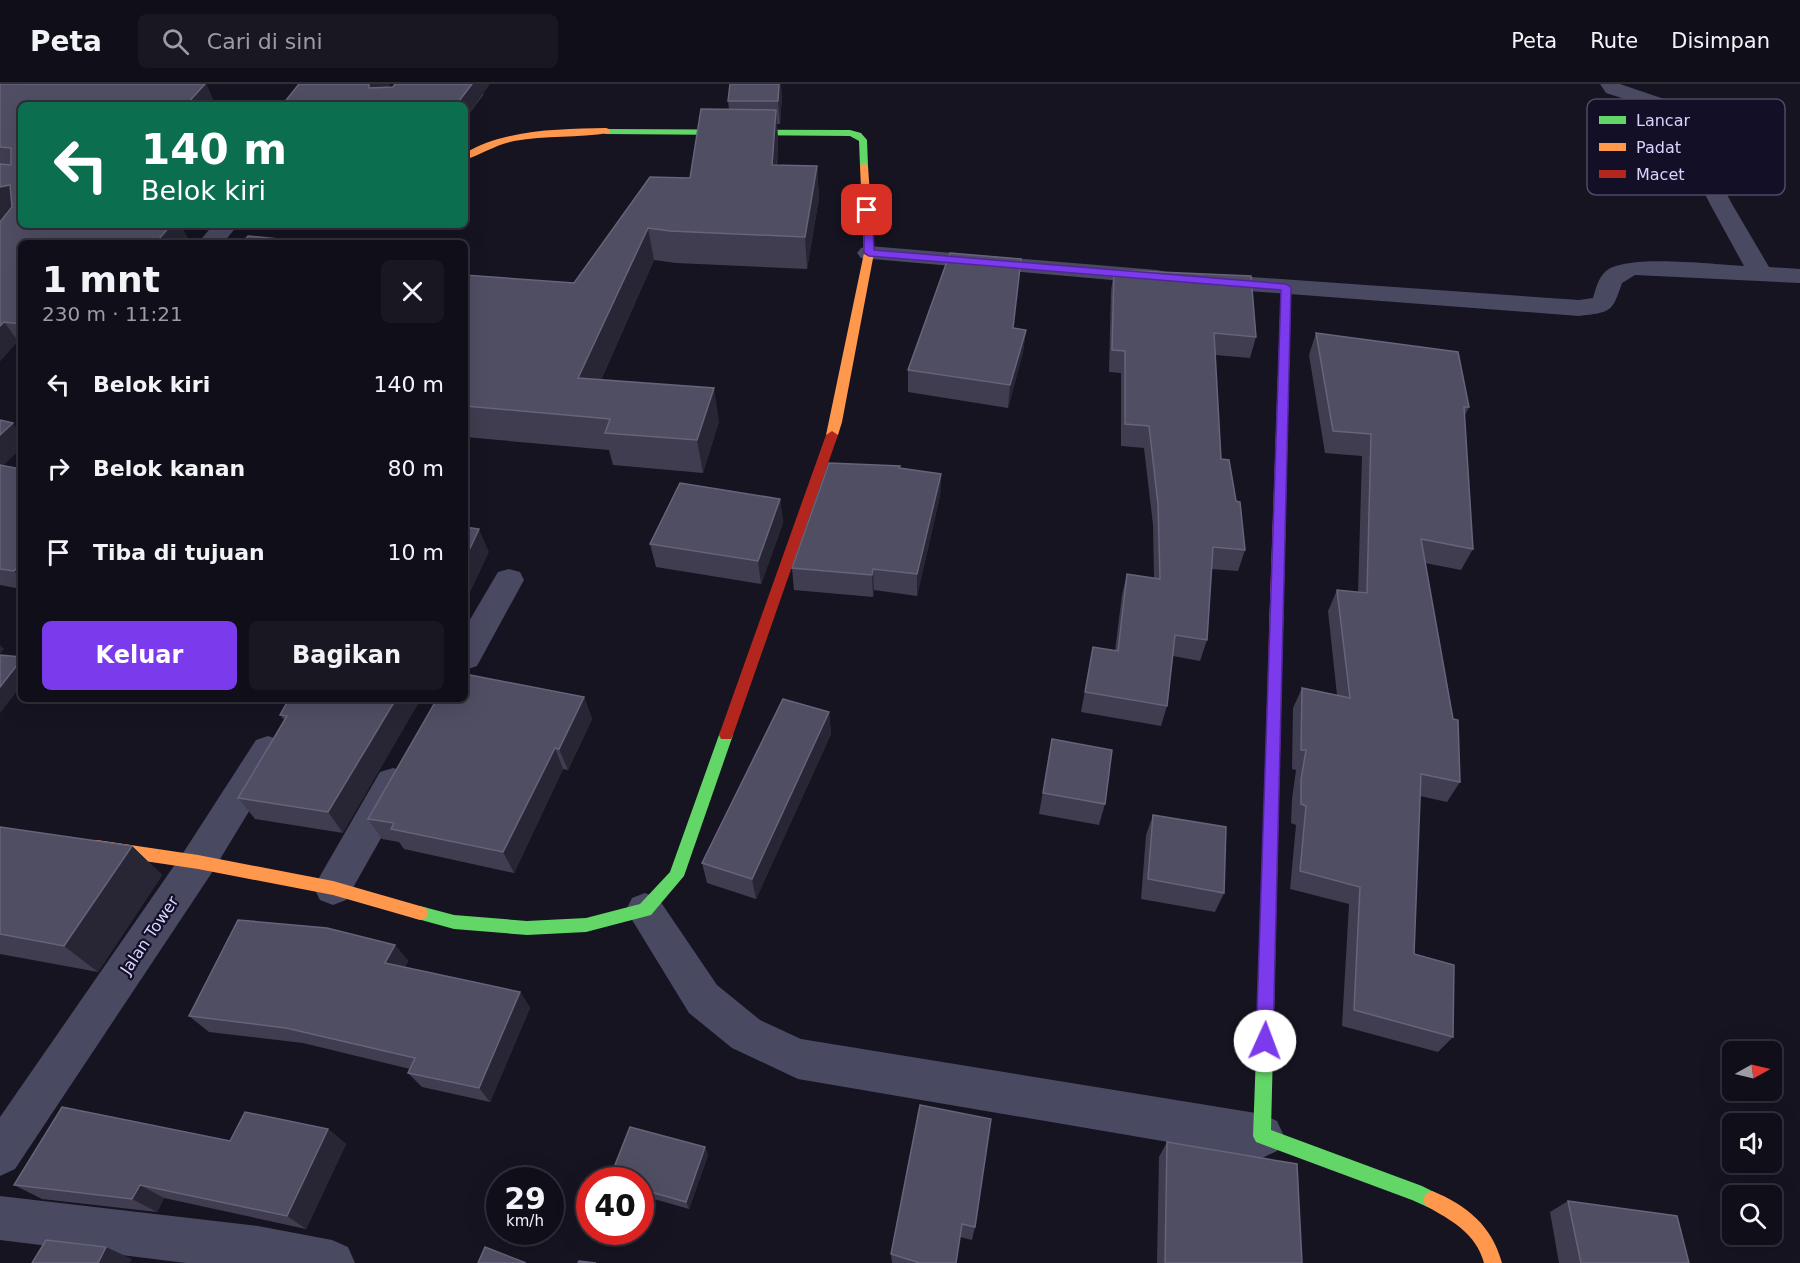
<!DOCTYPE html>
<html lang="id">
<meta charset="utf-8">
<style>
:root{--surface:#100f19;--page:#191822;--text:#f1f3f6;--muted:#9c9ca2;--line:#302f38;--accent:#7c3aed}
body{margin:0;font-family:"DejaVu Sans",sans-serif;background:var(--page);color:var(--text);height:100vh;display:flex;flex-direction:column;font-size:22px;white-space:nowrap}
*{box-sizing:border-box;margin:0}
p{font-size:20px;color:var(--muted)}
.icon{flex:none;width:33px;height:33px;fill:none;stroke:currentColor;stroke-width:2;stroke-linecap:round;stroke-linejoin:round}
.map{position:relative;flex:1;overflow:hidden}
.sheet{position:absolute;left:18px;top:156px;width:450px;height:462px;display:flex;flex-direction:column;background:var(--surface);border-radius:9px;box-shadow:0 6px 24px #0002,0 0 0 2px var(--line)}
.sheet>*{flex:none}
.guide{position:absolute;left:18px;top:18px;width:450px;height:126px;border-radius:9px;box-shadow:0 6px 24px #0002,0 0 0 2px var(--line);background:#0b6e4f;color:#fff;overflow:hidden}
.needle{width:39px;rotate:82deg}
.controls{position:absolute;left:1722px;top:957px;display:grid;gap:12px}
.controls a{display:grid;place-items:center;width:60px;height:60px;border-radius:9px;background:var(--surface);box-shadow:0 6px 24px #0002,0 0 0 2px var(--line);font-size:30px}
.speed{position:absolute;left:486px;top:1083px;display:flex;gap:12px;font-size:30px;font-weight:700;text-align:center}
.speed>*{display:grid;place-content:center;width:78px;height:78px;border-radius:50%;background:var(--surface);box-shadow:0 6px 24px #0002,0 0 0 2px var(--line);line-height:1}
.speed small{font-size:15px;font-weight:400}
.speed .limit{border:9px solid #d22;background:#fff;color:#111}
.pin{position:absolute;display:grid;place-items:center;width:51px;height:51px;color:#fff;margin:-26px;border-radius:12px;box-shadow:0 3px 9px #0006}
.me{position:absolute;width:66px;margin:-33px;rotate:2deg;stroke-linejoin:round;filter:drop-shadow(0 0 4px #0008)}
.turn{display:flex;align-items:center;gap:21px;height:126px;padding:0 24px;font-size:27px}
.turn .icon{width:78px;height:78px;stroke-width:2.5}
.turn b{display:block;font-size:42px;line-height:51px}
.round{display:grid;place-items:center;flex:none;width:63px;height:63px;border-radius:9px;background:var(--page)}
.summary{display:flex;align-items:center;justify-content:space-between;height:102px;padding:0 24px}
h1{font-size:36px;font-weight:600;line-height:45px}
.primary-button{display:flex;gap:12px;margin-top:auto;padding:12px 24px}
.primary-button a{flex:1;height:69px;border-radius:9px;background:var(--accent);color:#fff;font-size:24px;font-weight:600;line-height:69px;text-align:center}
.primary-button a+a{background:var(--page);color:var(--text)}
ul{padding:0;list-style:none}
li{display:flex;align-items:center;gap:18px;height:84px;padding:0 24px}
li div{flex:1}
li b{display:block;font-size:22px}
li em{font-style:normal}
header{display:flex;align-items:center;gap:36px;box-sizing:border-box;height:84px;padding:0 30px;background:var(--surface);border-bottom:2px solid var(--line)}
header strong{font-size:28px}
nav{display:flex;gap:33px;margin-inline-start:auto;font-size:21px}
.search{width:420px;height:54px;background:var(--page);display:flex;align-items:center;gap:15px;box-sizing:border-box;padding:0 21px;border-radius:9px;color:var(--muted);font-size:22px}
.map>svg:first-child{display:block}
</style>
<header>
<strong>Peta</strong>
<div class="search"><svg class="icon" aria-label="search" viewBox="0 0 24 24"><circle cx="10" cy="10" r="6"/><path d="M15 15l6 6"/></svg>Cari di sini</div>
<nav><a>Peta</a><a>Rute</a><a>Disimpan</a></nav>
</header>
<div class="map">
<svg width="1800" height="1179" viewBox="0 0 1800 1179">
<rect width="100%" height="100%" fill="#161421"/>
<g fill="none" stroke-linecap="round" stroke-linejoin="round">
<!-- street -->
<g fill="#4a4962" fill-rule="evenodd">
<path d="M1600,0h20l50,17 14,12 48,91 37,63 31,2v14l-165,-8 -13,8c-10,30 -11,29 -43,33l-370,-28 -9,-2 -3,-5 3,-5 9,-2 370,26 14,-2c3,-10 5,-19 12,-26 20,-19 110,-7 139,-6l-34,-62 -42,-84 -12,-11 -50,-16z"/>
<path d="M213,141h25l-15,18h-25z"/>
<path d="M869,162l288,24 9,2 3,5 -3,5 -9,2 -296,-26 -4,-5 4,-5z"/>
<path d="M509,485l11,3 4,8 -47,86 -12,4v-42l33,-56z"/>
<path d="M268,652l12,4 5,10 -5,10 -69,114 -196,295 -15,7v-59l185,-267 71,-110z"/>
<path d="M393,684l13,4 5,11 -5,11 -60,106 -13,5 -13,-5 -6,-12 6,-12 60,-104z"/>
<path d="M645,809l13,5 59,87 43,35 41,19 461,75 15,7 7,15 -7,15 -15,7 -464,-79 -66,-31 -43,-35 -63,-103 6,-12z"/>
<path d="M0,1112l258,30 74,14 16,7 7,16h-169l-186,-23z"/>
</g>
<!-- fast -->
<g fill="#63d668" fill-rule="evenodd">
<path d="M603,45l247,1 11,3 6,7 1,26 -4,3 -4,-3 -1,-25 -9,-5 -244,-2 -3,-1z"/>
<path d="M726,645l5,2 2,4 -49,141 -33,39 -65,17 -59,3 -73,-6 -40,-11 -2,-5 2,-5 6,-2 34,9 73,6 59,-3 54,-14 30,-32 49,-137 2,-4z"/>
<path d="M1267,880l6,3 2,5 -4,158 151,56 16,8 3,6 -3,6 -6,3 -20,-9 -156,-58 -3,-6 6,-164 2,-5z"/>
</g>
<!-- slow -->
<g fill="#ff974d" fill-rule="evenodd">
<path d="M606,44l3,1v4c-31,5 -63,2 -95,8 -19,4 -32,13 -49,19v-7c40,-24 96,-24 141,-25z"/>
<path d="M864,79l4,3 6,87 -32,169 -4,13 -6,4 -6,-4 38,-182 -4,-87z"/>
<path d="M1286,200l5,3 -8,345 -7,5 -7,-5 12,-345z"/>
<path d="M97,756l101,15 135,26 87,25 6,2 2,5 -2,5 -6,2 -87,-25 -135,-26 -101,-15 -5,-2 -3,-5 3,-5z"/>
<path d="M1432,1107c35,14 60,35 70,72h-18c-8,-30 -33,-43 -58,-57l-3,-6 3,-6z"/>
</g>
<!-- jam -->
<g fill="#b3261e" fill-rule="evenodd">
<path d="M832,347l6,4 -105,300 -2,4h-10l-2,-4 107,-300z"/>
<path d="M1276,543l7,5 -8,340 -2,5 -6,3 -6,-3 -2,-5 10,-340z"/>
</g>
</g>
<!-- wall -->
<g fill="#403d50">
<path d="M0,0h206l8,18 -193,123 167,13 -4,4 -163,1v99l-3,-1 -18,20 12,-154h-1l-11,13z"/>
<path d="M299,0h91l-2,4 96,6 -19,25v-14h-181l-1,-1z"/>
<path d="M782,11l-2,29h-3l1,17 -1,24 40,1 2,32 -12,71 -131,-6 -22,-3 -53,120 118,41 -16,52 -90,-8 -4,-15 -144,-13v-162l109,8 116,-105 39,-68 -1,-9z"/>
<path d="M1114,186l142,67 -6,21 -35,-3 6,104 24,91 -7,21 -27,-2 -4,71 -7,21 -27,-5 -6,50 -6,20 -80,-14 12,-65 22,4 7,-56 5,-21 27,4 -1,-53 -9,-77 -23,-2v-73l-12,-1 2,-81z"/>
<path d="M1014,244l12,2 -3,22 -15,56 -100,-16v-22z"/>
<path d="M1316,249l153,74 -5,10 9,132 -12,21 -36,-7 35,219 -13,20 -27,-6 -6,158 39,83 -15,15 -96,-26 7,-122 -59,-15 6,-64 -5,-2 1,-24 4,-29 -4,-1 1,-61 9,-20 35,7 -9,-84 9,-21 21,3 4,-137 -37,-3 -16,-98z"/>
<path d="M0,336l3,46 18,3v120l-21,-4z"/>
<path d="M900,384l41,6 -1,22 -23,100 -43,-6 -1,7 -79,-7 -2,-22z"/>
<path d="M780,415l3,24 -22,61 -105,-17 -6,-23z"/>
<path d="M584,613l8,22 -24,51 -5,-1 -49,104 -110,-24 -5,-7 -17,-3 -14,-20z"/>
<path d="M289,615l54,134 -88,-14 -17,-21 46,-78 -4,-5z"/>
<path d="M829,628l2,22 -75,165 -49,-16 -5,-20z"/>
<path d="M1052,655l53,65 -6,21 -60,-11z"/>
<path d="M1153,731l71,78 -9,19 -74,-13 5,-64z"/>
<path d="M0,743l132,19 30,29 -64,97 -98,-18z"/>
<path d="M395,861l13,16 -3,6 115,25 10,16 -40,94 -68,-15 -14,-14 2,-4 -107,-26 -94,-11 -20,-16z"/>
<path d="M920,1021l55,122 -3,13 -12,-3 -4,26h-64l-1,-9z"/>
<path d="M328,1045l18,15 -40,85 -142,-31 -7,14 -115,-13 -28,-14 216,-44z"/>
<path d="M1167,1058l135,121h-145l2,-106z"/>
<path d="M705,1063l3,8 -19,54 -49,-14v-15z"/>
<path d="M1568,1117l121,62h-130l-9,-51z"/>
</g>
<!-- shaded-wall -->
<g fill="#282635">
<path d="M205,0h1l8,18 -3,3h-25z"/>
<path d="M369,0h21l-15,20 -6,-16z"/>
<path d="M472,0h18l-25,35v-14h-9z"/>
<path d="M779,0h2l1,11 -2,29 -2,-23z"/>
<path d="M776,26l2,31 -4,56 -2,-32z"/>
<path d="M817,82l2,32 -12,71 -2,-32z"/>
<path d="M10,101l11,20 -10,2 -11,13v-33z"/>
<path d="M171,141h10l7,13 -5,5 -25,-3z"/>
<path d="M648,144l6,32 -67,151 -9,-33z"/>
<path d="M4,238l14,19 -18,20v-35z"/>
<path d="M1026,246l-3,22 -15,56 2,-23z"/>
<path d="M714,304l5,33 -16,52 -6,-33z"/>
<path d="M13,339l8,11v14l-21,21v-34z"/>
<path d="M941,390l-1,22 -23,100v-22z"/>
<path d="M780,415l3,24 -22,61 -3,-23z"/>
<path d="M479,445l10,23 -24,51v-44z"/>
<path d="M21,480v15l-7,-8z"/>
<path d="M873,485l1,21 -1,7 -1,-22z"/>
<path d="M0,561l4,4 -4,5z"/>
<path d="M21,576v26l-21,27v-26z"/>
<path d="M584,613l8,22 -24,51 -9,-21z"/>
<path d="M396,615h25l-78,134 -15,-21z"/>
<path d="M829,628l2,22 -75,165 -4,-20z"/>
<path d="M555,664l8,21 -49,104 -11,-21z"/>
<path d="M132,762l30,29 -64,97 -34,-26z"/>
<path d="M395,861l13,16 -9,19 -14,-17z"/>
<path d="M520,908l10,16 -40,94 -11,-14z"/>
<path d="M328,1045l18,15 -40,85 -19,-13z"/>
<path d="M705,1063l3,8 -19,54 -3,-7z"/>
<path d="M140,1101l24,13 -7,14 -25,-13z"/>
<path d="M106,1163l26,12 -2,4h-32z"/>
</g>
<!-- building -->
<g fill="#504e63" stroke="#66637b" stroke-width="1.5">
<path d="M0,0h205l-19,21h-165v120h150l-13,15 39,3h-176v81l-17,-2 -4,4v-104l12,-15 -2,-22 -10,2v-23l11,1v-17l-11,-1z"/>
<path d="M299,0h70v4l24,-1 2,-3h77l-16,21h-156l1,-1h-18z"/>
<path d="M730,0h49l-1,17h-50z"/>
<path d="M701,25l75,1 -4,55 45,1 -12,71 -135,-6 -22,-3 -70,150 136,10 -17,52 -92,-7 5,-14 -145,-13v-131l109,8 76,-106 40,1z"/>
<path d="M248,152l50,5 -1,2h-55z"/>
<path d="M950,169l71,6 -8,69 13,2 -16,55 -102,-15z"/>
<path d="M1114,186l137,6 5,61 -42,-4 7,126 8,1 7,41 4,1 5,48 -32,-3 -6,93 -32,-5 -8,71 -82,-14 8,-45 25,4 9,-77 33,5 -2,-75 -9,-78 -24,-2v-73l-13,-1z"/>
<path d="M1316,249l142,19 11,55h-5l9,142 -52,-10 32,180 5,1 2,62 -39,-8 -7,180 40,11 -1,72 -99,-27 6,-123 -60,-16 6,-65 -5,-2v-24l5,-30h-5l1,-62 48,10 -13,-108 30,3 4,-159 -38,-3z"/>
<path d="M0,336l13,3 -13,12z"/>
<path d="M829,379l71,3 -1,2 42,6 -24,100 -44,-5 -1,6 -80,-7z"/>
<path d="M0,381l21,4v95l-7,7 -14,-2z"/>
<path d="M680,399l100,16 -22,62 -108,-17z"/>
<path d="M465,443l14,2 -14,30z"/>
<path d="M0,571l21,2v3l-21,27z"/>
<path d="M465,590l119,23 -25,52 -4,-1 -52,104 -112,-23 3,-6 -26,-4 69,-120h28z"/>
<path d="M289,615h107l-68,113 -90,-14 49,-82 -7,-1z"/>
<path d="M783,615l46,13 -77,167 -50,-16z"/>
<path d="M1052,655l60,11 -7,54 -62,-11z"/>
<path d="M1153,731l73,12 -2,66 -76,-14z"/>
<path d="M0,743l132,19 -68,100 -64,-12z"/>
<path d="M238,836l89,8 68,17 -10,18 135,29 -41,96 -71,-15 7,-15 -129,-30 -97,-12z"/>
<path d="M920,1021l71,14 -16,108 -13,-3 -6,39h-36l-29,-9z"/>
<path d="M62,1023l168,34 15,-29 83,17 -41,87 -147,-31 -8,14 -118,-14z"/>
<path d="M630,1043l75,20 -19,55 -46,-13v-9h-31z"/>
<path d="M1167,1058l130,22 5,99h-137z"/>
<path d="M1568,1117l109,15 12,47h-108z"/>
<path d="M46,1156l60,7 -8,16h-66z"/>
<path d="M485,1163l41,16h-48z"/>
<path d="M579,1177l17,2h-18z"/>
</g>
<!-- route -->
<path fill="#7c3aed" stroke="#51269a" stroke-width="1.5" d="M864,124l8,2 2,40 412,34 5,3 -18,754 -2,6 -6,3 -6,-3 -3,-6 25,-751 -412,-34 -5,-3z"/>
<g text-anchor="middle" stroke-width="4.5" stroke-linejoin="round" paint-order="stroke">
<!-- street labels -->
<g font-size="16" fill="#d9d4ff" stroke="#130f26">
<text transform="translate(149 851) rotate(-56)" y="6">Jalan Tower</text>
</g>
</g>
<!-- legend -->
<rect x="1587" y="15" width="198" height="96" rx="9" fill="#130f26" stroke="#4e4a67" stroke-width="1.5"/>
<rect x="1599" y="32" width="27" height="8" fill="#63d668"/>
<rect x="1599" y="59" width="27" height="8" fill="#ff974d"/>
<rect x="1599" y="86" width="27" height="8" fill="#b3261e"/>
<g font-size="16" fill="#d9d4ff">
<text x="1636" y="42">Lancar</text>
<text x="1636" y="69">Padat</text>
<text x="1636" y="96">Macet</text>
</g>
</svg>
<div class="controls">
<a><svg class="needle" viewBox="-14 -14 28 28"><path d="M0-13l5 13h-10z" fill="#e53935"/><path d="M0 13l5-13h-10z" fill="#9c9ca2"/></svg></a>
<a><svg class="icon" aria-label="sound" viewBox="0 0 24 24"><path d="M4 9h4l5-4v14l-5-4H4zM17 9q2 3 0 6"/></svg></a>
<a><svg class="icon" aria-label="search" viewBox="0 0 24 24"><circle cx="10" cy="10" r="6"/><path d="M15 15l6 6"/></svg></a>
</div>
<div class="speed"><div>29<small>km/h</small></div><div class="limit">40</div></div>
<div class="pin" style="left:867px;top:126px;background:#d93025"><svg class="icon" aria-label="arrive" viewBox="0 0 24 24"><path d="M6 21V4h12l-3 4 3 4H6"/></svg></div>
<svg class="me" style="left:1265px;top:957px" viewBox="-20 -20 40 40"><circle r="19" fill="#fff"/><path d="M0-13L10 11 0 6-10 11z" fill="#7c3aed"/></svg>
<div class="guide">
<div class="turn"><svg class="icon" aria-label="left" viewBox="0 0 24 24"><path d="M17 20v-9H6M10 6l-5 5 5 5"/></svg><div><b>140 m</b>Belok kiri</div></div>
</div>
<section class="sheet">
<div class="summary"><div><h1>1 mnt</h1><p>230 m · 11:21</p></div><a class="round"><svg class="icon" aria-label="close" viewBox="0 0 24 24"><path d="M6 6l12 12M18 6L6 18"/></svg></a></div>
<ul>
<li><svg class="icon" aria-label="left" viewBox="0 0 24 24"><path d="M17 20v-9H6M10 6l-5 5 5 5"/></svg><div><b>Belok kiri</b></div><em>140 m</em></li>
<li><svg class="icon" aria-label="right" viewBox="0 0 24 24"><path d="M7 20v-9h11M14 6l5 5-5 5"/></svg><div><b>Belok kanan</b></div><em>80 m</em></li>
<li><svg class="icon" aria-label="arrive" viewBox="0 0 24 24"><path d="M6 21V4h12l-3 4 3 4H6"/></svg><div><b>Tiba di tujuan</b></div><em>10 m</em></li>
</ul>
<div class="primary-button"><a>Keluar</a><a>Bagikan</a></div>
</section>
</div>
